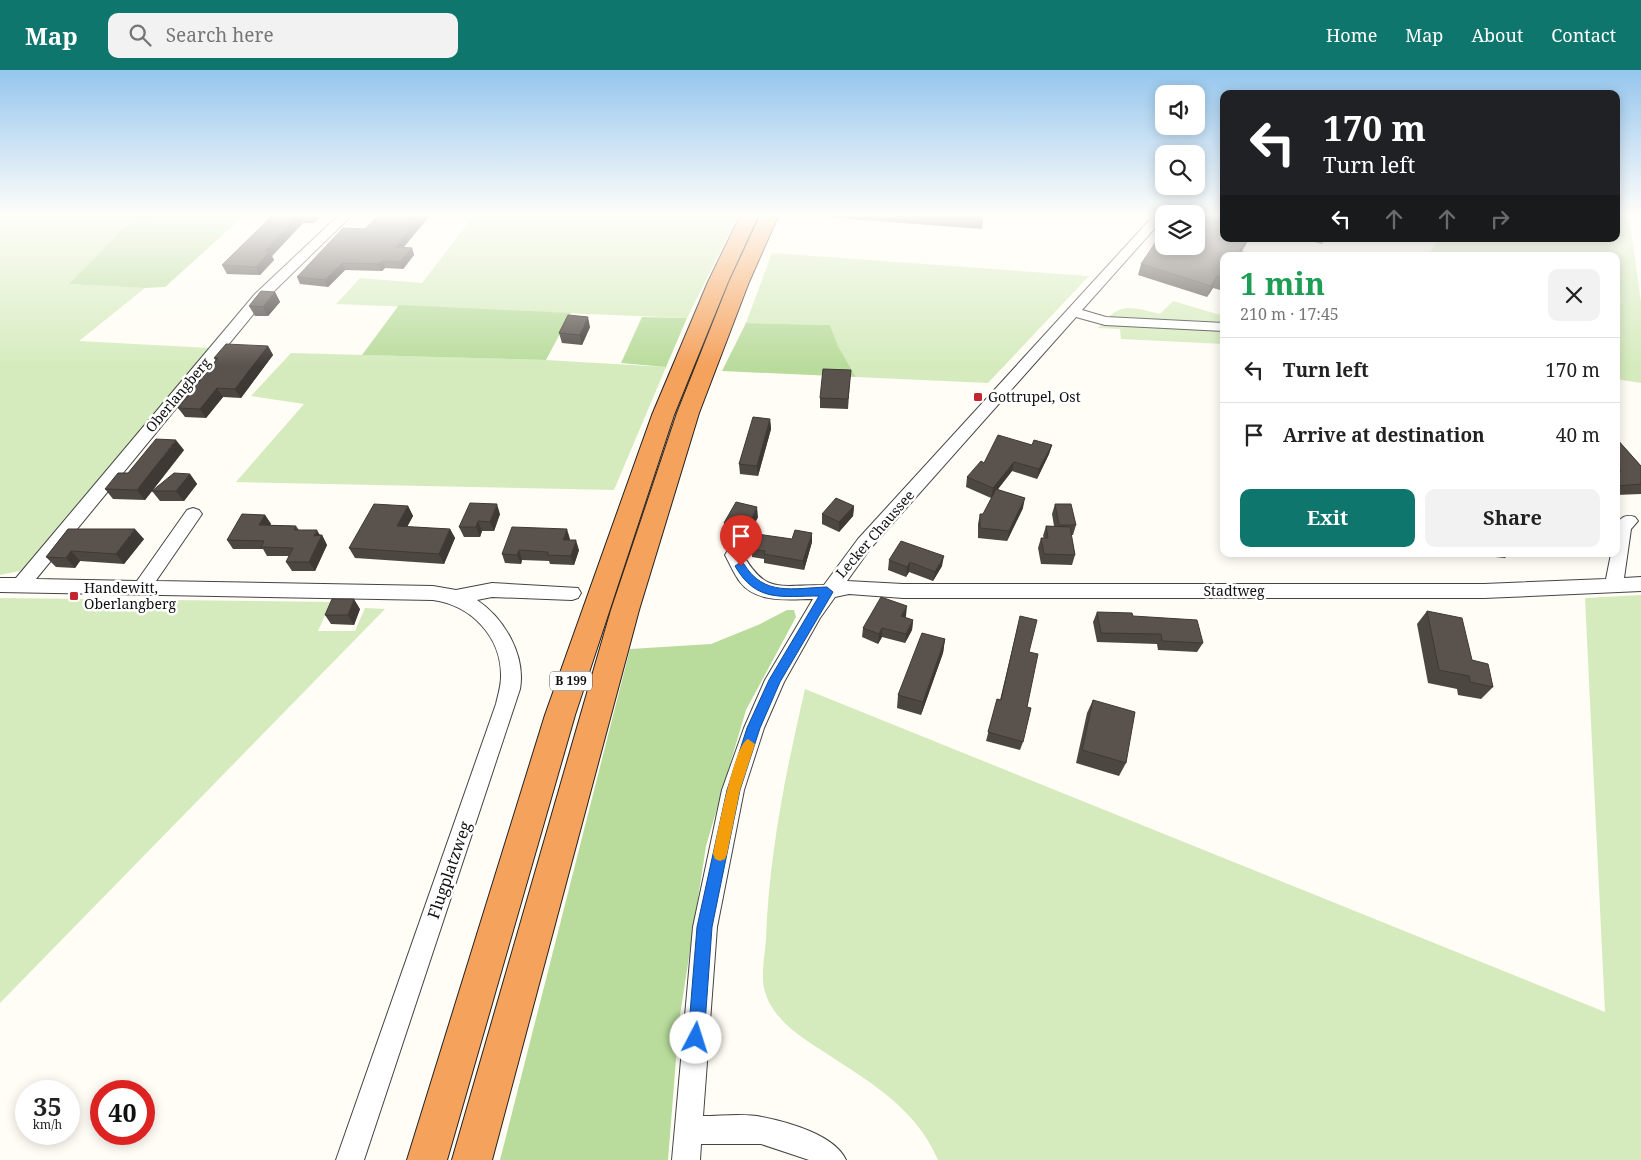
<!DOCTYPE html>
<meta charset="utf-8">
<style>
:root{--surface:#fff;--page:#f2f2f2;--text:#222;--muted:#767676;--line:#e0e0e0;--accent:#0f766e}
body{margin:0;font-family:"Noto Serif",serif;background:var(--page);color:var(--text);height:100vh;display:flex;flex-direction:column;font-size:19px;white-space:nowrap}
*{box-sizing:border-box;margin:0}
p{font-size:16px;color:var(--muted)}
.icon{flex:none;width:28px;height:28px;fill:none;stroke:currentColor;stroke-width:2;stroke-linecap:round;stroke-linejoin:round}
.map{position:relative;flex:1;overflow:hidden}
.panel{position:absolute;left:1220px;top:182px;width:400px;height:305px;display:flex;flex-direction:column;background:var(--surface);border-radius:10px;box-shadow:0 2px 12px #0003}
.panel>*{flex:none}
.top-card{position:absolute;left:1220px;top:20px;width:400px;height:152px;border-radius:10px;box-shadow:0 2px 12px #0003;background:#202124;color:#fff;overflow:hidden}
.fabs{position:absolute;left:1155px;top:15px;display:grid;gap:10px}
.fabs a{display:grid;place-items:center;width:50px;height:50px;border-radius:10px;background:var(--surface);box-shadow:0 2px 12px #0003;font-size:25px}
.speed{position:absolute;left:15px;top:1010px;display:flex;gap:10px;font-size:25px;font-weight:700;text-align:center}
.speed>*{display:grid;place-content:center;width:65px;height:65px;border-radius:50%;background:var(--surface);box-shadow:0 2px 12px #0003;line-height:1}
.speed small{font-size:12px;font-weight:400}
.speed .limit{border:8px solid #d22;background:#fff;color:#111}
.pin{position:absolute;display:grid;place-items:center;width:42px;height:42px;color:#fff;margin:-51px -21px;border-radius:50% 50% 50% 0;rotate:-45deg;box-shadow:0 0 5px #0007}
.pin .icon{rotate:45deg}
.me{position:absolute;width:55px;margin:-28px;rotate:5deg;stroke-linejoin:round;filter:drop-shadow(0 0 4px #0008)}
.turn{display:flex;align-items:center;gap:18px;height:105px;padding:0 20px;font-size:22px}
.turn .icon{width:65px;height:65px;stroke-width:2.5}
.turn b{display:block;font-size:35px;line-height:42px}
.lanes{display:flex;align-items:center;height:48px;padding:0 20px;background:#0003;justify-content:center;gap:25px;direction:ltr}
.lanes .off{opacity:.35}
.round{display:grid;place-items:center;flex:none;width:52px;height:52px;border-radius:10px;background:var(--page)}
.head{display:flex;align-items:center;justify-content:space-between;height:85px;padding:0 20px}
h1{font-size:30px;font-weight:700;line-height:38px;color:#1e9e55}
.primary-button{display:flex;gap:10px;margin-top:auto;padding:10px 20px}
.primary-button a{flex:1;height:58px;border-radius:10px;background:var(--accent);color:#fff;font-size:20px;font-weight:700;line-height:58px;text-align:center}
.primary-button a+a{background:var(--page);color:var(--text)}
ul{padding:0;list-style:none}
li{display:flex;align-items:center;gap:15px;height:65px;padding:0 20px;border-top:1px solid var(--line)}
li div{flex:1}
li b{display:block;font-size:19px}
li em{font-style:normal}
header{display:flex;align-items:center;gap:30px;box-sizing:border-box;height:70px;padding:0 25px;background:var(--accent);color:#fff}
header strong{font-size:24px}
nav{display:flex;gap:28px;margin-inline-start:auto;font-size:18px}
.search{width:350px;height:45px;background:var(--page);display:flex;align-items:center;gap:12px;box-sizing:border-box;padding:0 18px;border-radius:10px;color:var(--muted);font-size:19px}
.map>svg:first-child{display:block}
</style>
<header>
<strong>Map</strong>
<div class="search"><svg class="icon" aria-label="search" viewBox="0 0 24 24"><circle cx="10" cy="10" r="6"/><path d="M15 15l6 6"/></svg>Search here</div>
<nav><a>Home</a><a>Map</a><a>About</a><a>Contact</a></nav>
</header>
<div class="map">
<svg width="1641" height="1090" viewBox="0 0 1641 1090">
<rect width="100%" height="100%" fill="#fffdf5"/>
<!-- green -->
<g fill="#d5ebbd">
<path d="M0,144h246l-8,7 -101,-6 -67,69 75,4 -66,53 131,7 -186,222 -24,5z"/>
<path d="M475,144h264l-52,104 -351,-14 24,-26 62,5z"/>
<path d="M1616,144h13l12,88v81l-25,-4v-123h-188l10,-17h178z"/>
<path d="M772,183l317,23 -101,107 -132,-6 -18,-31 -8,-21 -84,-2z"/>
<path d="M1173,231l51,15v28l-103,-5 -1,-10 -22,-1c23,-27 31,-21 62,-14z"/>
<path d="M291,283l255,7 120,7 -52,123 -378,-8 68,-78 -53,-8z"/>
<path d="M1641,525v565h-703c-25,-60 -85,-87 -135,-122 -18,-13 -34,-28 -39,-50 -3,-14 1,-34 2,-49 3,-85 20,-168 39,-250l800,323 -20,-414z"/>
<path d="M0,528l331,4 -13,29h37l10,-23 20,1 -385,394z"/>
</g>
<!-- forest -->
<g fill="#b9dc9c">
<path d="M137,145l101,6 -73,66 -20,1 -76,-4z"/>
<path d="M399,235l172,8 -25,47 -184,-5z"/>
<path d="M642,247l45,1 -21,49 -45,-4z"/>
<path d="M746,253l84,2 8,21 18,31 -134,-6z"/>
<path d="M787,540h7l2,7 -50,93 -40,136 -27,176 -11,138h-168l130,-511 81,-5 47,-19z"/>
</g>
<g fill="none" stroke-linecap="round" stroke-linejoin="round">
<!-- minor casing -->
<g stroke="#444" stroke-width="2">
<g id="minor">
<path d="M340,144h13l-88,86 -229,279 101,2 50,-71 6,-2 6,2 3,4 -46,67 277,5 23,4 36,-7 86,5 3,5 -3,5 -6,2 -80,-3 -15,3c27,18 49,55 43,89l-156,471h-28l160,-456c2,-9 5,-18 5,-27 1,-40 -30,-72 -68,-77l-433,-8v-14h16l239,-284z"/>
<path d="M1155,144h9v4l-82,92 24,7 118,6v8l-119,-6 -29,-8 -206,232 -23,32 56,3h581l122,-5 5,-25h5v-30c6,-7 10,-10 19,-7l3,4 -7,8 -7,49 17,-1v14l-157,7h-581l-54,-4 -14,3 -15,21 -36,64 -20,46 -20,62 -27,137 -14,189c19,0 41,-3 59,1 26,5 73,18 84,43h-37l-48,-16h-60l-1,16h-28l21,-233 29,-137 22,-62 21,-48 48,-81c-24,0 -56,5 -73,-17 -6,-8 -10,-18 -15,-27l3,-5 6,-2 6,2c26,45 36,35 84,35l34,-46z"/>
</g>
</g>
<!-- highway casing -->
<g stroke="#222" stroke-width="2">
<g id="highway">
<path d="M741,144h18l-31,68 -54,133 -99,300 -128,445h-40l138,-445 107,-300 56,-133z"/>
<path d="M761,144h18l-30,68 -50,131 -60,197 -147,550h-40l159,-550 66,-197 52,-131z"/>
</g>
</g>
<!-- minor -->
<use href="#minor" fill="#fff" fill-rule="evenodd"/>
<!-- highway -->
<use href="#highway" fill="#f5a25d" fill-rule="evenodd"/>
</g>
<!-- wall -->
<g fill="#4d4742">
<path d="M274,144h49l-9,9h-11l-31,33 2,4 -14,15 -33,-1 -5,-9z"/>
<path d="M431,144l-27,33 8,1 2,7 -11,14 -18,-1 -3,3 -37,-1 -17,17 -28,-3 -3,-7 68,-48z"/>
<path d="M824,144h160l-2,15 -158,-12z"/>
<path d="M1224,169h25l-7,12 -18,5v35l-11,-3 -6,9 -69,-22 3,-11 28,-17z"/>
<path d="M1303,169h22l-3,5z"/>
<path d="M275,222l5,10 -12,14h-13l-6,-10z"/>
<path d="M590,257l-8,18 -20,-2 -3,-10z"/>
<path d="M268,276l5,9 -32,43 -18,-1 -17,21 -21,-1 -7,-9 38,-47 -2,-3z"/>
<path d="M850,310l-2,29 -28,-1v-10z"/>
<path d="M770,349l1,10 -13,47 -18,-2 -1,-10z"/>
<path d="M1616,368l25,28v28l-25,1z"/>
<path d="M1032,375h20l-3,9 -12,25 -25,-8 -14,18 25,19 -16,33 -29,-3v-14l2,-10h3l10,-18 -2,2 -25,-11 1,-10 17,-14z"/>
<path d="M184,380l-39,50 -32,-1 -8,-10 23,-16z"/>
<path d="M190,404l7,10 -13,17h-24l-8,-10z"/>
<path d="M1055,434l21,21 -3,10h-2l4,20 -3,10 -31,-1 -3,-16 3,-10h3l-1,-2 3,-10h8l-2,-12z"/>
<path d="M408,436l5,10 -6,11 43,2 5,9 -11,26 -89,-6 -6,-10z"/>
<path d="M854,436l-1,10 -14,16 -17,-8v-10z"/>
<path d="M500,444l-6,17h-12l-2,6h-16l-5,-10z"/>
<path d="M265,445l6,9 -1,1 26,1 3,4 23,5 5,10 -12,26h-23l-6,-9 3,-6h-22l-4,-7h-30l-6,-9z"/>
<path d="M758,447l-11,21 -22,-5 -1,-10z"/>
<path d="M68,459l76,10 -20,25 -44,-3 -5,7 -19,-1 -10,-10z"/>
<path d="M570,469l-1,1 10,10 -5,15 -24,-1 -1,-3 -27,-1 -1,4 -16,-1 -3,-9z"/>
<path d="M812,472l-8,28 -40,-7v-4l-12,-2 -1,-8z"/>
<path d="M1475,484h34l-4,4 -29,-3z"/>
<path d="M889,490l53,6 -9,15 -24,-9 -3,5 -18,-7z"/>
<path d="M360,539l-6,16 -23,-1 -6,-9z"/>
<path d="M1427,541l45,49 21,27 -12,12 -23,-4 -1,-6 -29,-6 -11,-59z"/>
<path d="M1097,542l36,4 70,27 -6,9 -39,-2 -1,-6 -60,-2 -4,-20z"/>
<path d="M906,546l-1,2 8,2 -1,10 -7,13 -23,-6 -4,7 -16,-7 1,-9z"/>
<path d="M1018,555l11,27 -2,55 -4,35 -3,8 -34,-9 11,-42 3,1z"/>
<path d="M945,569l-2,14 -22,62 -24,-7 1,-13z"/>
<path d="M1093,630l33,63 -7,13 -43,-13 11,-50z"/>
</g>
<!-- shaded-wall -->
<g fill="#3f3936">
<path d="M300,144l3,9 -31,33 2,4 -14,15 -4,-8 9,-16z"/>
<path d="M312,144h11l-9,9 -3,-8z"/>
<path d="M423,144h8l-33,40 -2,-7z"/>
<path d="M1247,169h2l-10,17v-5z"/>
<path d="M412,178l2,7 -11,14 -3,-7z"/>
<path d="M382,191l3,7 -3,3 -3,-7z"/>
<path d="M342,193l3,7 -17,17 -3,-7z"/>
<path d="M1217,206l-4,12 -6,9 4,-11z"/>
<path d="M275,222l5,10 -12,14 -5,-9z"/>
<path d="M588,247l2,10 -8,18 -2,-10z"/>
<path d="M268,276l5,9 -32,43 -6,-9z"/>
<path d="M217,318l6,9 -17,21 -6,-9z"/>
<path d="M770,349l1,10 -13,47 -1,-10z"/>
<path d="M176,370l8,10 -39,50 -8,-10z"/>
<path d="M1052,375l-3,9 -12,25 2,-10z"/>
<path d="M1014,392l-2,9 -21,27 2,-10z"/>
<path d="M190,404l7,10 -13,17 -8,-10z"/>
<path d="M1025,428l-2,10 -16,33 2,-10z"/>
<path d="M497,434l3,10 -6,17 -4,-9z"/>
<path d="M408,436l5,10 -11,20 -5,-10z"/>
<path d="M854,436l-1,10 -14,16v-10z"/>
<path d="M757,437l1,10 -11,21 -1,-9z"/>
<path d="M265,445l6,9 -6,10 -6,-9z"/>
<path d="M478,451l4,10 -2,6 -4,-10z"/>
<path d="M135,459l9,10 -20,25 -8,-10z"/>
<path d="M450,459l5,9 -11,26 -5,-10z"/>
<path d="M567,459l3,10 -4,10 -3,-9z"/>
<path d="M317,460l4,7 1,-2 5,10 -12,26 -6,-9 5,-26z"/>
<path d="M812,463v9l-8,28 -1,-9z"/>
<path d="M576,470l3,10 -5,15 -3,-9z"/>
<path d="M519,480l3,10 -1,4 -4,-9z"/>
<path d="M71,481l9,10 -5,7 -9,-10z"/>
<path d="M944,486l-2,10 -9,15 2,-9z"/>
<path d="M910,492l-1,10 -3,5 1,-10z"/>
<path d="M354,529l6,10 -6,16 -6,-10z"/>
<path d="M907,536l-1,10 -6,10 1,-10z"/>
<path d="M913,550l-1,10 -7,13 1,-9z"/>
<path d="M882,558v9l-4,7 1,-10z"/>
<path d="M945,569l-2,14 -22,62 2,-13z"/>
</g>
<!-- building -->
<g fill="#5a524d" stroke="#3f3936">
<path d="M274,144h38l-1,1 -11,-1 -35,37h5l-14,16 -34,-2z"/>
<path d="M379,144h44l-27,33 16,1 -12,14 -18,-1 -3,3 -37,-1 -17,17 -28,-3 46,-49 22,1z"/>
<path d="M1196,144h28v25h23l-8,12 19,5h-34v22l-7,-2 -6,10 -70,-22 14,-21 9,2v1l5,1 27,-1z"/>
<path d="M261,221l14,1 -12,15 -14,-1z"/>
<path d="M568,245l20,2 -8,18 -21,-2z"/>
<path d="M226,274l42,2 -33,43 -18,-1 -17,21 -22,-1 40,-50h-4z"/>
<path d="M823,299l28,1 -3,29 -28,-1z"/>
<path d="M753,347l17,2 -13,47 -18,-2z"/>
<path d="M998,365l34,10 2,-5 18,5 -13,24 -25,-7 -21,26 -26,-11 14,-16 3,2z"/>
<path d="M1616,368l25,28v18l-25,2v-15h5l-5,-5z"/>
<path d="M156,369l20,1 -39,50 -32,-1 13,-16h10z"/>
<path d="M174,403l16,1 -14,17h-24z"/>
<path d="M996,419l29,9 -16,33 -29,-3v-14h3z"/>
<path d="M836,428l18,8 -15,16 -17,-8z"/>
<path d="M736,432l21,5 -11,22 -22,-6z"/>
<path d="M470,433l27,1 -7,18 -12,-1 -2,6h-17z"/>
<path d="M374,434l34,2 -11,20 53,3 -11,25 -90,-6z"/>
<path d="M1055,434h16l5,21h-17z"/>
<path d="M242,444l23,1 -6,10 37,1 -2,4h23l-3,6 8,-1 -13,27h-23l7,-14 -32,-1 3,-6 -37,-1z"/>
<path d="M1046,456l24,1 5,28 -31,-1 -3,-16h7z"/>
<path d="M512,457l55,2 -4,11h13l-5,16 -24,-1 1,-3 -29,-2 -2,5 -15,-1z"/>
<path d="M68,459h67l-19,25 -45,-3 -5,7 -20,-1z"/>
<path d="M795,460l17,3 -9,28 -39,-7 1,-3 -14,-2 6,-15 35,5z"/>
<path d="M901,471l43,15 -9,16 -25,-10 -3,5 -18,-7z"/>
<path d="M881,527l26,9 -6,10 12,4 -7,14 -24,-6 -3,6 -16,-6z"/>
<path d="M332,529h22l-6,16h-23z"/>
<path d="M1427,541l35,7 10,42 16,4 5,23 -23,-5 -1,-6 -30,-6z"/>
<path d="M1097,542l35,1 1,3 64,4 6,23 -41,-2 -1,-7 -60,-1z"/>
<path d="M1020,546l17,4 -8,32 9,2 -11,53 4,1 -8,34 -35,-10 9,-33 4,1z"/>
<path d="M922,563l23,6 -22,63 -25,-7z"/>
<path d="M1093,630l42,12 -9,51 -44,-13z"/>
</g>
<!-- sky -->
<linearGradient id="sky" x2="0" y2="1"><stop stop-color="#95c6ee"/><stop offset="0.49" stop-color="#fffefa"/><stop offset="1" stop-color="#fffefa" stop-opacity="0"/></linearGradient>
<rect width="1641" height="296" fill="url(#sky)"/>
<!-- route -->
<path fill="#1a73e8" stroke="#114b97" d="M741,492l3,2c20,33 50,24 83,23l6,5 -53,90 -20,46 -20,62 -28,137 -8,111 -3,6 -5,2 -6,-2 -2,-6 9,-111 30,-137 20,-62 22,-48 50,-84c-37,0 -63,7 -84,-30z"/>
<!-- slow -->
<path fill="#f59e0b" d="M748,669l7,5 -15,46 -13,64 -2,5 -5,2 -5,-2 -2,-5c4,-18 21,-110 35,-115z"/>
<!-- markers -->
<g fill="#c4262e" stroke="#fff" stroke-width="2">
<rect x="973" y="322" width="10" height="10" rx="2.5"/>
<rect x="69" y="521" width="10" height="10" rx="2.5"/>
</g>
<g text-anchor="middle" stroke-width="5" stroke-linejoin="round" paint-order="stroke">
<!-- shield labels -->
<rect fill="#fff" stroke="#585858" stroke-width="1" x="550" y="601.5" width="42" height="19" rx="4"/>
<g font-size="12" font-weight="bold" fill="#111">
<text x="571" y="615">B 199</text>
</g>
<!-- street labels -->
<g font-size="14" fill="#111" stroke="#fff">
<text transform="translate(178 325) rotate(-50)" y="5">Oberlangberg</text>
<text transform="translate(875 464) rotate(-49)" y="5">Lecker Chaussee</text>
<text x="1234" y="526">Stadtweg</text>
</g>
<!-- poi labels -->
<g font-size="14" fill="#111" stroke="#fff" text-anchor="start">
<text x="988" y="332">Gottrupel, Ost</text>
<text x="84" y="523">Handewitt,<tspan x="84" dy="16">Oberlangberg</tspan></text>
</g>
<!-- near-street labels -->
<g font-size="16" fill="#111" stroke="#fff">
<text transform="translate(449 800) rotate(-71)" y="6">Flugplatzweg</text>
</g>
</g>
</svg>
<div class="fabs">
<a><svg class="icon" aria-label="sound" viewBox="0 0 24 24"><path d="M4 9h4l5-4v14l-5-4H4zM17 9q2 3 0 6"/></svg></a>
<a><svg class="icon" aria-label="search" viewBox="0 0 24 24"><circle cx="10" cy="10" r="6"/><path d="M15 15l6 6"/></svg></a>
<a><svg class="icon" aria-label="layers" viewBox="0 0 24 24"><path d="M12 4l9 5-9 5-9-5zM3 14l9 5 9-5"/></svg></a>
</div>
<div class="speed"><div>35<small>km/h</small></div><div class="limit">40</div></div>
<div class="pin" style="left:741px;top:496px;background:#d93025"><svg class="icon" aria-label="arrive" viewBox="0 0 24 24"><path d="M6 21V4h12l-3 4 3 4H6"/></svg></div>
<svg class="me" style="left:696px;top:968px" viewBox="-20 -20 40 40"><circle r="19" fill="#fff"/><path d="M0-13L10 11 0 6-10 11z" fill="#1a73e8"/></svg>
<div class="top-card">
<div class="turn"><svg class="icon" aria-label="left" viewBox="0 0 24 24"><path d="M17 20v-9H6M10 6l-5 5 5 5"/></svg><div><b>170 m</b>Turn left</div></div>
<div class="lanes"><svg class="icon" aria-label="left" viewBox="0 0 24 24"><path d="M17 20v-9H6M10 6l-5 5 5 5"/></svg><svg class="icon off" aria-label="ahead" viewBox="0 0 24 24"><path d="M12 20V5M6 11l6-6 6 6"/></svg><svg class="icon off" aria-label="ahead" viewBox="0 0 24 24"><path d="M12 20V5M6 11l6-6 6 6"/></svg><svg class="icon off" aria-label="right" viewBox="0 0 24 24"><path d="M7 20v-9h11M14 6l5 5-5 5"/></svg></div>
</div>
<section class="panel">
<div class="head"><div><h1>1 min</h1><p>210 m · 17:45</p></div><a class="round"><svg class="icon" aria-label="close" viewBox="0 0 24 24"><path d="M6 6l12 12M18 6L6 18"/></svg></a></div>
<ul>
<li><svg class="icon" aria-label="left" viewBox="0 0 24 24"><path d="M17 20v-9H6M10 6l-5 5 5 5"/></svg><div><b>Turn left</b></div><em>170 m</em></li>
<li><svg class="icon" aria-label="arrive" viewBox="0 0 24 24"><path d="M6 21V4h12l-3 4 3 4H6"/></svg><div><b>Arrive at destination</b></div><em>40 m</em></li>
</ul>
<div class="primary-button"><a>Exit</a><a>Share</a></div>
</section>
</div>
